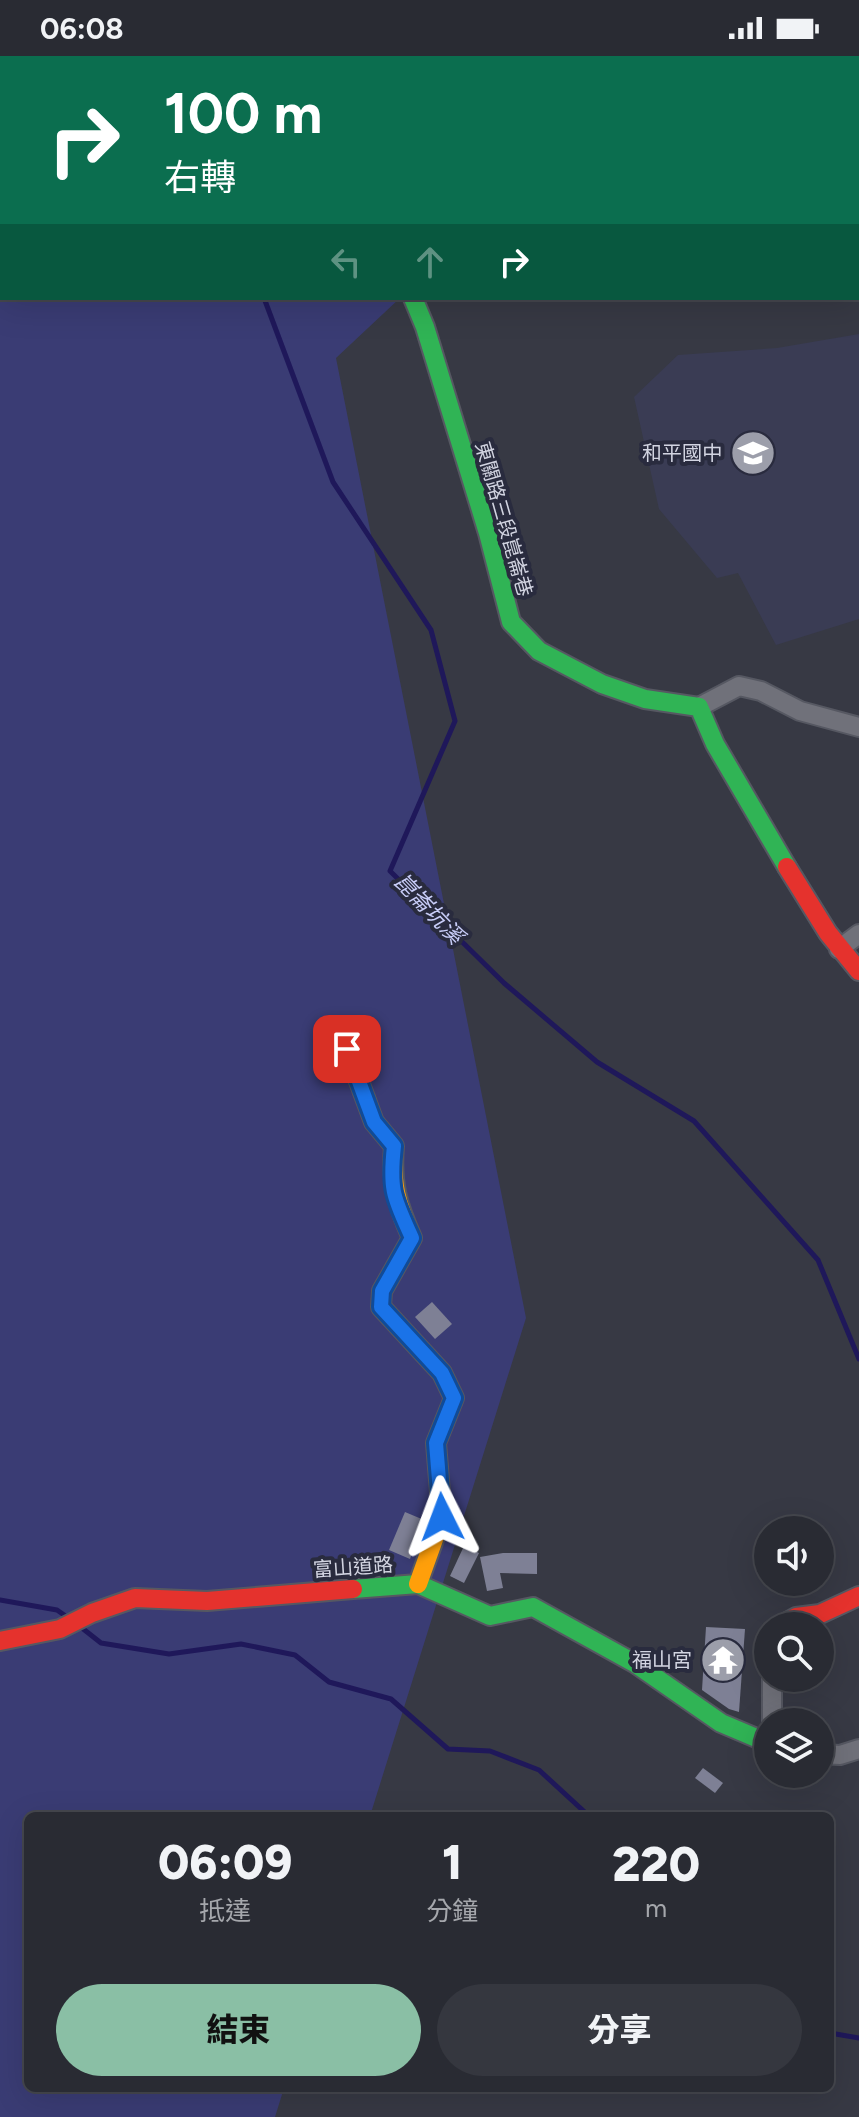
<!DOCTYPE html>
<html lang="zh-TW">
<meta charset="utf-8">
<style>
:root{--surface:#292b33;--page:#35373f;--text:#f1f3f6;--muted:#a5a7ac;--line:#45474e;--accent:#8abfa5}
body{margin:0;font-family:Figtree,"Noto Sans TC",sans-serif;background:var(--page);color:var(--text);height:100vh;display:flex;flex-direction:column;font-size:30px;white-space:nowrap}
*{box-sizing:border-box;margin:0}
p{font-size:26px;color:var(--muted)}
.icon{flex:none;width:44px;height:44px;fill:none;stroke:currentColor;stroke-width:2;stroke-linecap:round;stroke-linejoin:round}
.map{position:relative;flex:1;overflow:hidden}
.drawer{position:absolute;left:24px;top:1756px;width:810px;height:280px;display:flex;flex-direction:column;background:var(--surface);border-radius:12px;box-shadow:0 8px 32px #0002,0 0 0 2px var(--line)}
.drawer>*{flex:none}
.guide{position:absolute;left:0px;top:0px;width:860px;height:244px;box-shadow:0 8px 32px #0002,0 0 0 2px var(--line);background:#0b6e4f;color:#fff;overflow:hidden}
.tools{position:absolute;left:754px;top:1460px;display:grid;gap:16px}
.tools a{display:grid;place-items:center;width:80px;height:80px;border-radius:50%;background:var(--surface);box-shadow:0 8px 32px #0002,0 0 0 2px var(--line);font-size:40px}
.pin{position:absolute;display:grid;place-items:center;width:68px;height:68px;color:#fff;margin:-34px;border-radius:16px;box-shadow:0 4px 12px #0006}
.me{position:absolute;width:88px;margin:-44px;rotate:357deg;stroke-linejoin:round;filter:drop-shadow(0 0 6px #0008)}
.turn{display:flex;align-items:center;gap:28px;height:168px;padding:0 32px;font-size:36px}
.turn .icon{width:104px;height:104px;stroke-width:2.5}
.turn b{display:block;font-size:56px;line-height:68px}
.lanes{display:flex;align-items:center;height:76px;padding:0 32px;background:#0003;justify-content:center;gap:40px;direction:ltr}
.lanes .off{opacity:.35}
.eta{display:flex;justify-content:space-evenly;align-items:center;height:136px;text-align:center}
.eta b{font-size:48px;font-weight:800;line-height:56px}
.action{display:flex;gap:16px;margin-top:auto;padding:16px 32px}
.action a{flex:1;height:92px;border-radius:48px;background:var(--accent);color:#111;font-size:32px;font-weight:800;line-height:92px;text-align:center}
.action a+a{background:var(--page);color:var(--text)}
.status{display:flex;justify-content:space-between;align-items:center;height:56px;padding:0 40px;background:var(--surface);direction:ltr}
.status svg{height:22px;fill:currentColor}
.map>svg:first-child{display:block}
</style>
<div class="status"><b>06:08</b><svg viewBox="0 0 49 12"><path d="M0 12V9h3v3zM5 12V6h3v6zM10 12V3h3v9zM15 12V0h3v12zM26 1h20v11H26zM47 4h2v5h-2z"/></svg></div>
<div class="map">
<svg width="859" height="2061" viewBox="0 0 859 2061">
<rect width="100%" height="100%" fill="#373944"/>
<!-- built -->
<path fill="#3a3c54" d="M859,278v285l-83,26 -38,-72 -21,5 -58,-69 -25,-112 44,-42 99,-7z"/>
<!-- green -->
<path fill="#3a3c74" d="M0,0h662l-660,2v240h398l-64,60 190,960 -156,498h-342v272h256l-9,29h-275z"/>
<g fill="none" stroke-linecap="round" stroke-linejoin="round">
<!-- stream -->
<g stroke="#1f185a" stroke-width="5">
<path d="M108,0l1,2"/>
<path d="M0,21l2,1"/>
<path d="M264,242l69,184 98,148 24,91 -65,150 114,112 93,79 97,59 124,139 41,99"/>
<path d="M0,1544l57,10 10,7"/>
<path d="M82,1572l19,15 68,11 72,-10 54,11 34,27 62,17 57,50 42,2 49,19 50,46"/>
<path d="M830,1977l29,5"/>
</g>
</g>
<!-- building -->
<g fill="#7e8095">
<path d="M432,1246l20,22 -17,15 -20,-22z"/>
<path d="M405,1456l19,8 -14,39 -21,-9z"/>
<path d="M464,1490l15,7 -15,30 -14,-7z"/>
<path d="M503,1497h34v21l-37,-1 3,15 -16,3 -7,-34z"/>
<path d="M706,1571l39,2 -6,83 -10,-3 -27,-19z"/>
<path d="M703,1712l20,15 -8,10 -20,-15z"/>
</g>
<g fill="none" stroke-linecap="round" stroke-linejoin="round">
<!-- street casing -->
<g stroke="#565862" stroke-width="22">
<g id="street">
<path d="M281,0l1,2"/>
<path d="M699,651l40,-21 22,5 39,20 59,16"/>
<path d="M839,893l20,-15"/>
<path d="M772,1666v-44"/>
<path d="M820,1698l20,1 19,-6"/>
</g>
</g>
<!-- fast casing -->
<g stroke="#565862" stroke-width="22">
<g id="fast">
<path d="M413,242l12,29 63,206 23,89 28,29 63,33 43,15 54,8 16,37 72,123"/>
<path d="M353,1533l65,-5 72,32 43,-9 103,57 85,59 47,20"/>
</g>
</g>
<!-- slow casing -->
<g stroke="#565862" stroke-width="22">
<path id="slow" d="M347,993l27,73 20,24c-3,38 3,58 18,92l-30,53 -1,16 61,66 12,25 -18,45 6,74 -24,67"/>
</g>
<!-- jam casing -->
<g stroke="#565862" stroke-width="22">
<g id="jam">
<path d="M787,811l41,66 31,38"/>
<path d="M780,1570l16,-9 24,-3 39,-18"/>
<path d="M0,1585l60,-12 32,-16 43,-15 72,3 146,-12"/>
</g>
</g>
<!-- street -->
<use href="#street" stroke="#70717a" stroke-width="18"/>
<!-- fast -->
<use href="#fast" stroke="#30b455" stroke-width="18"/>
<!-- slow -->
<use href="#slow" stroke="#ff9f0a" stroke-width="18"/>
<!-- jam -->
<use href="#jam" stroke="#e5322d" stroke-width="18"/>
</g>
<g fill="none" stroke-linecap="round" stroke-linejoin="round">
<!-- route casing -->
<g stroke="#114b97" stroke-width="20">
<path id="route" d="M347,993l27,73 20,24c-5,45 0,52 18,92l-30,53 -1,16 61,66 12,25 -18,45 6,74"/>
</g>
<!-- route -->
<use href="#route" stroke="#1a73e8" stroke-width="14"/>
</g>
<!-- icons -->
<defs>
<g id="school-disc" transform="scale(2.3)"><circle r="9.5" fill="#9c9eaa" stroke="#292b3e"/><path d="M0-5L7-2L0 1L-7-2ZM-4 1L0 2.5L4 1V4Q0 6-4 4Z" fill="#fff"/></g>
<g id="temple-disc" transform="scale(2.3)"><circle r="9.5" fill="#9c9eaa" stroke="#292b3e"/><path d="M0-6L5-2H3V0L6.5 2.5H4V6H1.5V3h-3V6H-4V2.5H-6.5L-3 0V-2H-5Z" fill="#fff"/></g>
</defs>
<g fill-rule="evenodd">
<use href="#school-disc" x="753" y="397"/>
<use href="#temple-disc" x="723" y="1604"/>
</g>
<g text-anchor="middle" stroke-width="8" stroke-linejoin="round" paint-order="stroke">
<!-- poi labels -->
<g font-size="20" fill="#d2d4e1" stroke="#292b3e" text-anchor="end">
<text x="722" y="404">和平國中</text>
<text x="692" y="1611">福山宮</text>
</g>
<!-- street labels -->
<g font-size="20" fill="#d2d4e1" stroke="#292b3e">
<text transform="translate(504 463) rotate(74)" y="7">東關路三段崑崙巷</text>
<text transform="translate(353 1511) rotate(-4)" y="7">富山道路</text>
</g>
<!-- water labels -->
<g font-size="22" font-style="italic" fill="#c8cdf8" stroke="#292b3e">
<text transform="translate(429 852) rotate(46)" y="8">崑崙坑溪</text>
</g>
</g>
</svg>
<div class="tools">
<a><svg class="icon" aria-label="sound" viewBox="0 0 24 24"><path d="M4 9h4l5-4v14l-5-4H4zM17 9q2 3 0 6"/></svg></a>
<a><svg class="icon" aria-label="search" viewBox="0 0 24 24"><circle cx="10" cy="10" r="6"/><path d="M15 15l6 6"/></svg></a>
<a><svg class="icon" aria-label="layers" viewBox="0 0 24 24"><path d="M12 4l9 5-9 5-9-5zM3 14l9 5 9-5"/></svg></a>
</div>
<div class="pin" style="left:347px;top:993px;background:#d93025"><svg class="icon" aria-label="arrive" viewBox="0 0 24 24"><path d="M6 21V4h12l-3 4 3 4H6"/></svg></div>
<svg class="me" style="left:442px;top:1461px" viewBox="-20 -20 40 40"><path d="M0-17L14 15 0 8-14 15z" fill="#1a73e8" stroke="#fff" stroke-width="4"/></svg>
<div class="guide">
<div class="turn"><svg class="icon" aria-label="right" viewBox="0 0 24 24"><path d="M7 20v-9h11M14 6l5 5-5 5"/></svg><div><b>100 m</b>右轉</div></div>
<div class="lanes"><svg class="icon off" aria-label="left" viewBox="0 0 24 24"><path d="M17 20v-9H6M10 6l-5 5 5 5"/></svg><svg class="icon off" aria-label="ahead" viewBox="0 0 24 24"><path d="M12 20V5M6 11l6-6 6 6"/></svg><svg class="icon" aria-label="right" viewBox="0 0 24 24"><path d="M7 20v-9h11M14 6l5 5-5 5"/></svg></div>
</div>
<section class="drawer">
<div class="eta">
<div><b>06:09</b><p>抵達</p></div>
<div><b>1</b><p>分鐘</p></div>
<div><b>220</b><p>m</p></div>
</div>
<div class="action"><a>結束</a><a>分享</a></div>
</section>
</div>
